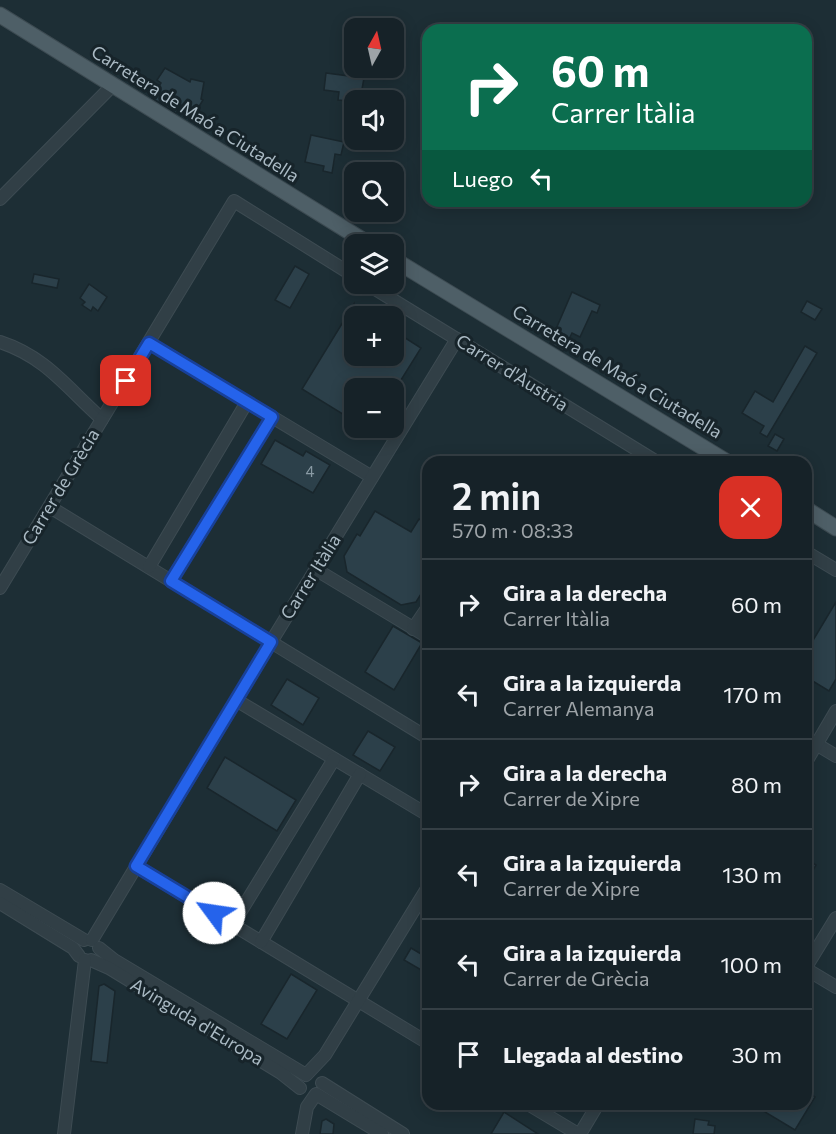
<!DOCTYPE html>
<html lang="es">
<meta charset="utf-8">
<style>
:root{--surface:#162228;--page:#1f2a30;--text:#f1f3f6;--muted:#9ea4a8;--line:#353f45}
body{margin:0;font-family:Commissioner,sans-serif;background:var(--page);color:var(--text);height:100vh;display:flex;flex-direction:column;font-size:22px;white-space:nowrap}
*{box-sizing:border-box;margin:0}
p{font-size:20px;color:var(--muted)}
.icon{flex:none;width:33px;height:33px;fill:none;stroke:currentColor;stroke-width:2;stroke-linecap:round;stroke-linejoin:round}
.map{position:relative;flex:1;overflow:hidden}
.details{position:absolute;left:422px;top:456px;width:390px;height:654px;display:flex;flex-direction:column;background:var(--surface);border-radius:18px;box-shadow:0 3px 15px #0003,0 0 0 2px var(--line)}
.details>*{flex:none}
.top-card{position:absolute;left:422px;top:24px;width:390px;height:183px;border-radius:18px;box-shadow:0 3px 15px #0003,0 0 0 2px var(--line);background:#0b6e4f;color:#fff;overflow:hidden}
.needle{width:39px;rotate:8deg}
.controls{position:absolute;left:344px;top:18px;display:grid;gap:12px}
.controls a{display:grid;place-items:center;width:60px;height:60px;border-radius:12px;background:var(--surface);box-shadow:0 3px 15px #0003,0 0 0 2px var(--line);font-size:30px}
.pin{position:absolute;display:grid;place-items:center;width:51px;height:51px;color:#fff;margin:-26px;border-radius:12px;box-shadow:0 3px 9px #0006}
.me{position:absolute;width:66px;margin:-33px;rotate:301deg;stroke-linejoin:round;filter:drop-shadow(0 0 4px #0008)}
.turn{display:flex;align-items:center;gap:21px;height:126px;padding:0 30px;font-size:27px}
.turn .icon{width:78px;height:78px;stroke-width:2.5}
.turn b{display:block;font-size:42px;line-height:51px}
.then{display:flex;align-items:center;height:57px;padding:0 30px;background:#0003;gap:12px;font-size:22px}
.round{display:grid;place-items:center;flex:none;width:63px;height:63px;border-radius:18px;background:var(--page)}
.headline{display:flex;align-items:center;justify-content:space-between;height:102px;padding:0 30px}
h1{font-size:36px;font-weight:600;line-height:45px}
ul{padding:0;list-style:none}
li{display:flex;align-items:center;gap:18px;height:90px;padding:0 30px;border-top:2px solid var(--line)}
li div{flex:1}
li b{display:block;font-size:22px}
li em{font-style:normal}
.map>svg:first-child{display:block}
</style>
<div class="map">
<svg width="836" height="1134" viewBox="0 0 836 1134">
<rect width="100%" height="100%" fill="#1d2e35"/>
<!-- building -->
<g fill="#2c404a" stroke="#19262c" stroke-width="1.5">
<path d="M165,68l25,14 1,-3 13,3 -3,17 2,1 -8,13 -14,-8 -5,8 -24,-15 9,-15 -4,-3z"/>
<path d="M326,73l38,5 -3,17 -12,-2 -1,8 -10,-1 1,-8 -15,-2z"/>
<path d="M311,135l33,7 -3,13 -6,-1 -3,19 -9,-2 1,-5 -19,-4z"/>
<path d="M295,266l14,8 -19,34 -15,-8z"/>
<path d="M34,274l25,5 -2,9 -25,-5z"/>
<path d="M89,284l18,13 -9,14 -5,-4 -2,4 -9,-6 3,-3 -5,-4z"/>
<path d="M572,292l28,13 -3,8 -5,-2 -12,26 -8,-4 -9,18 -13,-8z"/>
<path d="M807,301l15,8 -7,11 -14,-8z"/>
<path d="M354,304v2l17,10h-17v40h39v-26l28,18 -25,40h-42v33l-52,-32z"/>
<path d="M805,346l12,7 -50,84 -7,-4 4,-7 -22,-13 13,-22 18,11z"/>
<path d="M775,434l9,5 -7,12 -9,-5z"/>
<path d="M275,440l28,16 3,-5 24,14 -17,28 -52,-29z"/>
<path d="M375,511l36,21 8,-13 9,5v59l-12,19 -15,3 -54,-33 -3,-16 13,-22 3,2z"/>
<path d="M836,602v77l-7,12 -23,-14v-25z"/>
<path d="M393,626l29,17 -28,47 -29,-18z"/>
<path d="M287,679l32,19 -16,27 -32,-20z"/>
<path d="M368,731l27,16 -15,24 -27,-16z"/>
<path d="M225,757l71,43 -19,31 -70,-43z"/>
<path d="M806,859l10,6 -10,17z"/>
<path d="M411,948l17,10v16l-24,-14z"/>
<path d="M291,974l26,16 -30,49 -26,-15z"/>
<path d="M104,984l11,7 -8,72 -16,-2 8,-75z"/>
<path d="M806,1091l9,6 -20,33 -43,-26h54z"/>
<path d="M504,1112l34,22h-47z"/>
<path d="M326,1119l8,5 -1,10h-13l2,-13z"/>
<path d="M695,1119l14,2 -1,4 7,1 -1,8h-21z"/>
</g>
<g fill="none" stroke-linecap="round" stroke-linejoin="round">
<!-- minor casing -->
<g stroke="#3d4b52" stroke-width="14">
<g id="minor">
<path d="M0,199l112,-113"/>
<path d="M367,284l290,178"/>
<path d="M0,342c46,15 67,46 102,77"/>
<path d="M149,343l223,134"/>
<path d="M50,507l378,231"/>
<path d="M806,552l30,18"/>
<path d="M149,567l98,-165"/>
<path d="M315,569l113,68"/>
<path d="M171,581l101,-164"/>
<path d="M0,588l234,-387 120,75"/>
<path d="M413,629l15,-22"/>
<path d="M236,700l192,115"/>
<path d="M806,738l30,18"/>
<path d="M806,762l30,-51"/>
<path d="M136,866l292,177"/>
<path d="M0,890l84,50"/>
<path d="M0,903l73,45 6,8"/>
<path d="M233,924l101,-165"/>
<path d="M92,940l179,-298 186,-303"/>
<path d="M261,942l99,-168"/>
<path d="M99,948l15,12 192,115 19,-20 103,-168"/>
<path d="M91,960l18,8 172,105 19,15"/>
<path d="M806,967l30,-49"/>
<path d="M806,969l30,18"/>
<path d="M322,1083l81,51"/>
<path d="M528,1104l50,30"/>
<path d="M64,1134l21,-174"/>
<path d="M302,1134l5,-27 9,-13 66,40"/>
<path d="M580,1134l18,-30"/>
</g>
</g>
<!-- major casing -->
<g stroke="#3d4b52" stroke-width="17">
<g id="major">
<path d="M0,15l369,229"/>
<path d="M393,259l334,203"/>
<path d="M806,509l30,19"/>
</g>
</g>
<!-- minor -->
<use href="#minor" stroke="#313f46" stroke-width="12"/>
<!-- major -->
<use href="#major" stroke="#4e5f67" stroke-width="15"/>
</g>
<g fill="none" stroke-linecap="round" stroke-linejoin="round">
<!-- route casing -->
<g stroke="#184099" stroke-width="15">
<path id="route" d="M126,381l23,-38 123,74 -101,164 100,61 -135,224 78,47"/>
</g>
<!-- route -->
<use href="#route" stroke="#2563eb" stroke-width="10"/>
</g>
<g text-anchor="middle" stroke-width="6" stroke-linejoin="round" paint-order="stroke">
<!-- number labels -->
<g font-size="15" fill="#899aa4">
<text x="310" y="477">4</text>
</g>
<!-- street labels -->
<g font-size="18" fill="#aabac4" stroke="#17242a">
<text transform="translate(195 114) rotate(32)" y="6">Carretera de Maó a Ciutadella</text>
<text transform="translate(617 372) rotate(31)" y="6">Carretera de Maó a Ciutadella</text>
<text transform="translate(512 373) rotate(32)" y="6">Carrer d'Àustria</text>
<text transform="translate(61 487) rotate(-59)" y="6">Carrer de Grècia</text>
<text transform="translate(311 577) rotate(-58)" y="6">Carrer Itàlia</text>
<text transform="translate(197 1022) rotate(31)" y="6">Avinguda d'Europa</text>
</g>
</g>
</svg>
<div class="controls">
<a><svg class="needle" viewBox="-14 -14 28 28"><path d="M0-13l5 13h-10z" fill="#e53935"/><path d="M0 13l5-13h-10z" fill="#9ea4a8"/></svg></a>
<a><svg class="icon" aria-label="sound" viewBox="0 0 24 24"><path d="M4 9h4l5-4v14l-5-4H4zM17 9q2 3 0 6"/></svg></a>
<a><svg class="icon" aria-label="search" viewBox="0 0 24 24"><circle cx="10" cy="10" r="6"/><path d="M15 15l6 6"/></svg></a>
<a><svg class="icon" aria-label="layers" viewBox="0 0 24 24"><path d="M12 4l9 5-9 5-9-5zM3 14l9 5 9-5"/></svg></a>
<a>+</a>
<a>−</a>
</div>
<div class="pin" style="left:126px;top:381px;background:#d93025"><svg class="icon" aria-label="arrive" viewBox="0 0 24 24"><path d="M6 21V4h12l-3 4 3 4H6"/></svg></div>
<svg class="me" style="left:214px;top:913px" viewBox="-20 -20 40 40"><circle r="19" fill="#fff"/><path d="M0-13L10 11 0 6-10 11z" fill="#2563eb"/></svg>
<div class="top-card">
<div class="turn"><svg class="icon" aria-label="right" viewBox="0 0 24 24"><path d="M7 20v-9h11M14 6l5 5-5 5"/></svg><div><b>60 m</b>Carrer Itàlia</div></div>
<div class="then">Luego<svg class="icon" aria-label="left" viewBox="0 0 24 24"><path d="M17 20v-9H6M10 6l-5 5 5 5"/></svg></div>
</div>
<section class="details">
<div class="headline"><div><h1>2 min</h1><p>570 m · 08:33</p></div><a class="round" style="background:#d93025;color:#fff"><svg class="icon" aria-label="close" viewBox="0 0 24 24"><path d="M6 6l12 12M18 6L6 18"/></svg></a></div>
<ul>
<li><svg class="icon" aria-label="right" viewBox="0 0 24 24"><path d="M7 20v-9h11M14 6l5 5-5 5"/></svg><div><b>Gira a la derecha</b><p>Carrer Itàlia</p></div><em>60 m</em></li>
<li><svg class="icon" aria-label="left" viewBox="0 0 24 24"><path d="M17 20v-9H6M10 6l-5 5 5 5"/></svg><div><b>Gira a la izquierda</b><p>Carrer Alemanya</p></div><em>170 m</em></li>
<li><svg class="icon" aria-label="right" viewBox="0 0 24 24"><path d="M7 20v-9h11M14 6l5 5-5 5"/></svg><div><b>Gira a la derecha</b><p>Carrer de Xipre</p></div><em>80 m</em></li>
<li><svg class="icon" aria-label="left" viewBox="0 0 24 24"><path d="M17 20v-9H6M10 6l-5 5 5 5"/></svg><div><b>Gira a la izquierda</b><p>Carrer de Xipre</p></div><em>130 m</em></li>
<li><svg class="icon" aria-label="left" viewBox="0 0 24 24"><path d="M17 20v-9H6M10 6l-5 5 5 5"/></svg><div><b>Gira a la izquierda</b><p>Carrer de Grècia</p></div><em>100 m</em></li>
<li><svg class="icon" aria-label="arrive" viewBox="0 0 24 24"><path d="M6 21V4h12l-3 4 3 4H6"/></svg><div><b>Llegada al destino</b></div><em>30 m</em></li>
</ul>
</section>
</div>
